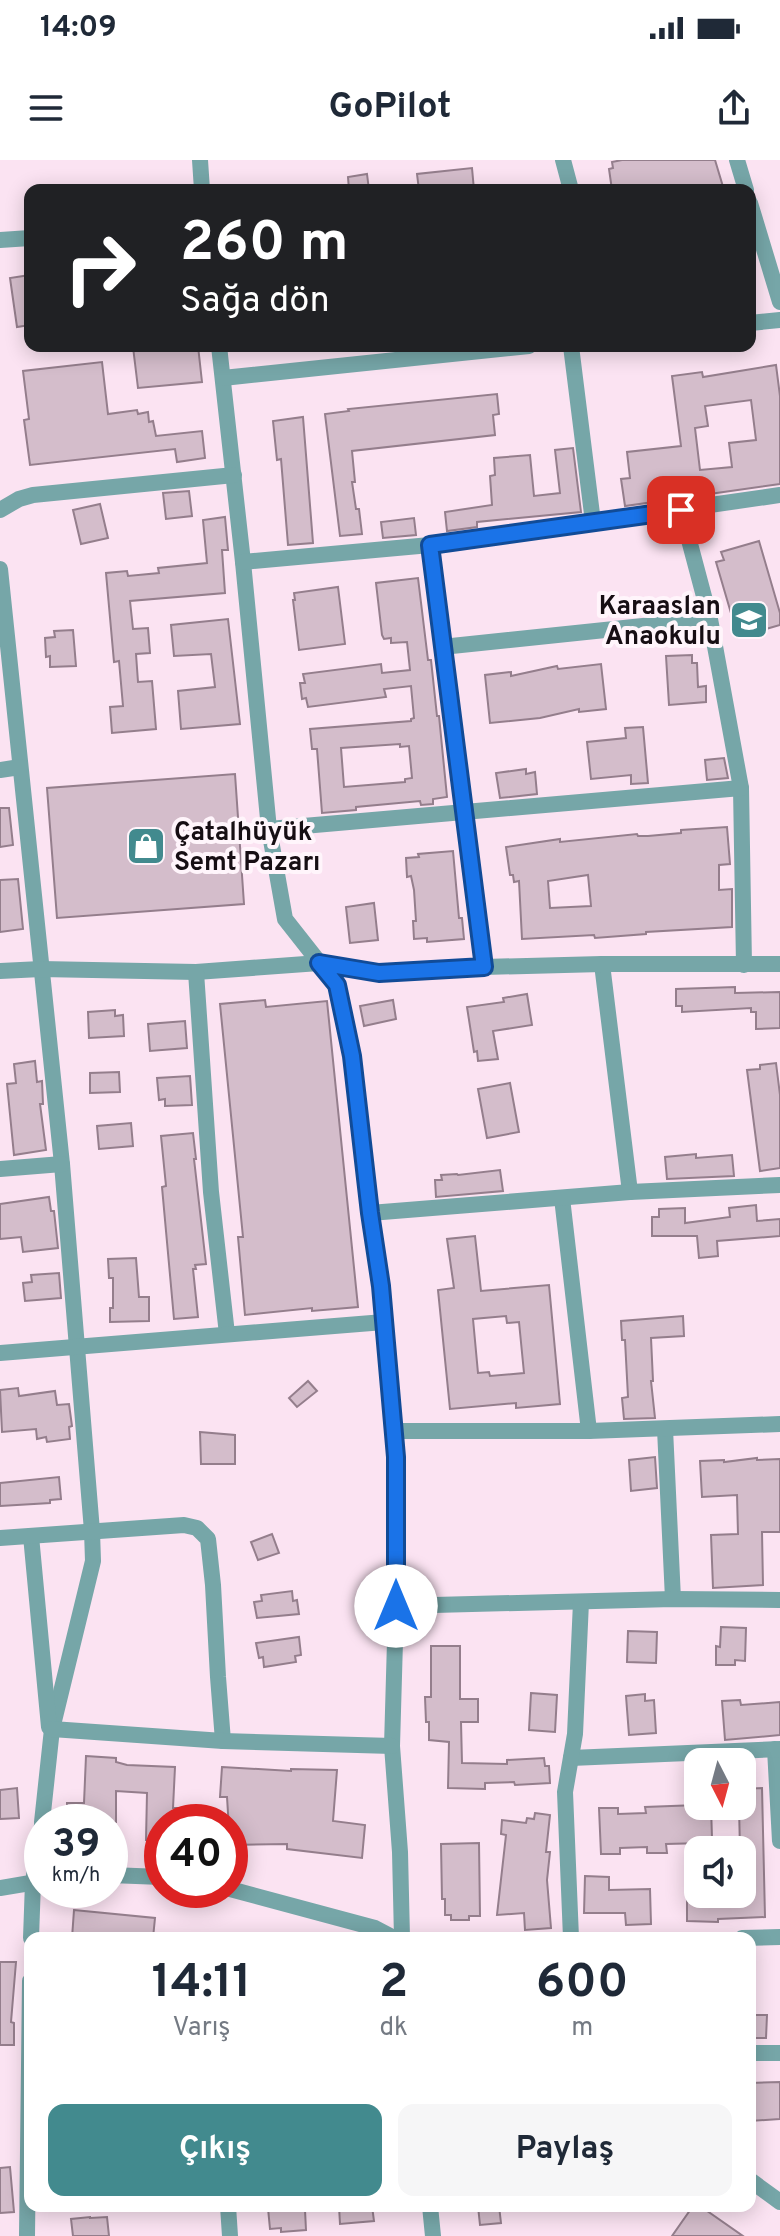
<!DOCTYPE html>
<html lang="tr">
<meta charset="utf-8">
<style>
:root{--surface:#fff;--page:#f6f6f7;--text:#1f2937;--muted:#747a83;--accent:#428a8e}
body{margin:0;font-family:Overpass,sans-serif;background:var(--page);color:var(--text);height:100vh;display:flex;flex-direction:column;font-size:30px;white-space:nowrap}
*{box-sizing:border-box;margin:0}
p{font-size:26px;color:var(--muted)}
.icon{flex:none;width:44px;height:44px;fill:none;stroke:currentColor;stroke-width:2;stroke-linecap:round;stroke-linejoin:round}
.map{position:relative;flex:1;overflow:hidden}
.sheet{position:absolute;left:24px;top:1772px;width:732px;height:280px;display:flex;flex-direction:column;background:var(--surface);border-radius:16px;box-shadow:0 4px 20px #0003}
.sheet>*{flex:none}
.top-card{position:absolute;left:24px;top:24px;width:732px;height:168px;border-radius:16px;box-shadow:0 4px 20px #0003;background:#202124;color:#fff;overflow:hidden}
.needle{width:52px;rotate:174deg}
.buttons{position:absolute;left:684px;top:1588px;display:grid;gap:16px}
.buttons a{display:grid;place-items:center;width:72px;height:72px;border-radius:16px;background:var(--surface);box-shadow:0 4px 20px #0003;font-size:40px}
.speed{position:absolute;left:24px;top:1644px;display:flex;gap:16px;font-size:40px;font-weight:700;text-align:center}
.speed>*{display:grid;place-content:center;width:104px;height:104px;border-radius:50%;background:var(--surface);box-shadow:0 4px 20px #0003;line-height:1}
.speed small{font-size:20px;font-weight:400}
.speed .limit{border:12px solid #d22;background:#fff;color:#111}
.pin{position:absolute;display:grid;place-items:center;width:68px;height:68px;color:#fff;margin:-34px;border-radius:16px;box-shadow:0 4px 12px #0006}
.me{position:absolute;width:88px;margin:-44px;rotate:0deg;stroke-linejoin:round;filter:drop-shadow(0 0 6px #0008)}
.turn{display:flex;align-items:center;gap:28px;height:168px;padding:0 24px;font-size:36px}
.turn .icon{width:104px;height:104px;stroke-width:2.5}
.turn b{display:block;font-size:56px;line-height:68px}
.eta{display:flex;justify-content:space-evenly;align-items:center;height:136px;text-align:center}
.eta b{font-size:48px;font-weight:700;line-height:56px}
.button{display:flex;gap:16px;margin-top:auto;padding:16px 24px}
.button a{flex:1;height:92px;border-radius:16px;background:var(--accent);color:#fff;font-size:32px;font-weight:700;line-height:92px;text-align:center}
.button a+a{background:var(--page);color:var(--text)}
.status{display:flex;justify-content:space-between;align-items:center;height:56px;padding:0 40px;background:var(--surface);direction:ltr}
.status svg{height:22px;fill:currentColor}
header{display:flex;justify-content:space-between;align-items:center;height:104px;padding:0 24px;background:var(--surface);font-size:36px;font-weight:700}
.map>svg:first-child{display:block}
</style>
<div class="status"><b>14:09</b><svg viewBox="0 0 49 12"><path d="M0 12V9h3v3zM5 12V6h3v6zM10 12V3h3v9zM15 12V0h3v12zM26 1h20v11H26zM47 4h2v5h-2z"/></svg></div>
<header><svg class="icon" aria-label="menu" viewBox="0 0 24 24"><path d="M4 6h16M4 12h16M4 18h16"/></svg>GoPilot<svg class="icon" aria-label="share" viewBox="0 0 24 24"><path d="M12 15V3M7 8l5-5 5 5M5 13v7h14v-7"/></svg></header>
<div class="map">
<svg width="780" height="2076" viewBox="0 0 780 2076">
<rect width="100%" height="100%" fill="#fbe3f2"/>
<!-- building -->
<g fill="#d4bdcb" stroke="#947e8c" stroke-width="2" fill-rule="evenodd">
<path d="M622,0h93l9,30h-112l-3,-21 4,-1 -1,-6z"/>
<path d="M472,8l2,22h-55l-2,-16z"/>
<path d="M367,14l2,16h-20l-1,-13z"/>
<path d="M30,115v50l-13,2 -7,-49z"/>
<path d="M143,186h55l4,36 -64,6 -5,-41z"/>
<path d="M102,202l6,52 29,-4 1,4 10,-2 1,10 4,-1 3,15 46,-5 3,27 -28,4 -2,-13 -145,16 -6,-45 5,-1 -6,-48z"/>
<path d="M776,205l4,31v88l-155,22 -4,-27 9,-1 -3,-26 54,-6 -9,-70 30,-4 1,5zM751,240l5,40 -27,3 3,24 -32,3 -5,-42 13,-2 -3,-20z"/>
<path d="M497,234l2,20 -6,1 2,20 -143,16 3,31h-3l4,27h3l3,25 -22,2 -15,-122 24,-3 -1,-2z"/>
<path d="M303,257l10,126 -25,2 -7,-86 -4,1 -4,-39z"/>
<path d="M573,288l8,64 -104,10v5l-30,4 -2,-19 47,-7 -2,-29 5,-1 -1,-17 36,-3 4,41 26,-3 -5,-43z"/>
<path d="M189,331l3,25 -26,3 -3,-26z"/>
<path d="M100,344l8,34 -27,6 -8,-34z"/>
<path d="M225,357l3,33h-6l3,43 -95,8 3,28 15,-1 2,25 -14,1 2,28 14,-1 4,48 -44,4 -2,-26 13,-1 -4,-45 -5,1 -8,-89 21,-2 1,5 31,-3 -1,-5 49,-5 -4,-43z"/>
<path d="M414,358l2,17 -33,3 -2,-16z"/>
<path d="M759,381l21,72v12l-42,12 -22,-75 8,-2 -3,-8z"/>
<path d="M418,418l10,82h3l6,56h2l8,81 -14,2v5l-12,1 -1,-4 -64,6v3l-34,3 -5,-64h-5l-2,-20 101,-8v-2l3,-1 -3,-32 -27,3 2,8 -78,10 -2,-9 -4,1 -2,-16h5l-2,-9 78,-10 1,9 28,-3 -3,-28 -16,1v-5l-7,1 -2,-4 -6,-52zM400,584v3l9,-1 3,32 -7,1v3l-61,5 -3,-39z"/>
<path d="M338,427l7,57 -46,6 -6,-50h2l-1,-7z"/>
<path d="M228,459l12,105 -59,5 -3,-38 37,-4 -4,-33 -37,2 -3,-31z"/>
<path d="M73,470l3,36 -26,1v-11l-4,1 -1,-19 10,-1 -1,-6z"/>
<path d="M692,495v8h5l1,24 8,-1v16l-37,3 -3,-49z"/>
<path d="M601,504l5,45 -27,3v-3l-39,9 -50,5 -5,-48 26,-3v4l46,-10 1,3z"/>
<path d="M643,567l5,56 -17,1v-9l-40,4 -4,-37 39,-4 -1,-10z"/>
<path d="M724,598l4,20 -21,2 -2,-20z"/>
<path d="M526,609v5l9,-2 2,22 -37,4 -4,-25z"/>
<path d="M235,614l9,130 -187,14 -10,-130z"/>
<path d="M0,648h9l4,37 -13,2z"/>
<path d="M727,667l3,37 -11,1v25l13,-1v38l-86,5v2l-51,4 -1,-3 -72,4 -3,-58 -5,1 -1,-7h-3l-4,-28 54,-8v3l77,-8 1,2h10l33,-3v-3zM588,715l3,31 -41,2 -2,-27z"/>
<path d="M453,691l6,67h3l2,21 -37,3v-4l-13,1 -1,-18h3l-2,-31 -3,-14 -4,1 -1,-19 13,-1 -1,-3z"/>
<path d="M18,719l5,50 -23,3v-52z"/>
<path d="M374,743l4,37 -28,3 -4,-36z"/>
<path d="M735,827v6l45,-1v36l-24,1v-17h-5v-4l-69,4v-6h-6v-17z"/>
<path d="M527,834l5,31 -39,6 5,28 -20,2 -1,-10 -3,1 -7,-45 37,-5 -1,-4z"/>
<path d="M265,840l1,7 61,-6 31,306 -46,4v-3l-67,7 -7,-78h5l-23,-233z"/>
<path d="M393,840l3,19 -32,7 -4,-20z"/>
<path d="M115,850v6l8,-1 1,21 -35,2 -1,-26z"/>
<path d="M185,861l2,27 -37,3 -2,-27z"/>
<path d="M35,901l2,21 5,-1 1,23h-3l6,46 -32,5 -7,-71 9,-1 -2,-19z"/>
<path d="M776,903l4,32v73l-20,3 -13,-101 13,-1v-4z"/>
<path d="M119,912l1,20 -30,1v-20z"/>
<path d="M190,916l2,29 -27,1v-7l-6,1 -2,-22z"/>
<path d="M510,923l9,49 -32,6 -9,-49z"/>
<path d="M131,963l2,23 -34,3 -2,-23z"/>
<path d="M193,973l3,26h-2l12,105 -11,1 1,4h-3l5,48 -24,2 -12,-132 4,-1 -5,-50z"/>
<path d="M696,994v4l36,-3 2,21 -67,3 -2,-22z"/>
<path d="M500,1010l3,21 -67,6 -1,-17h7l-1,-5 16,-1 1,1z"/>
<path d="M49,1037l2,14h3l4,37 -35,4 -2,-15 -21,2v-35z"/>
<path d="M756,1045l1,16 23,-2v17l-63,5 1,15 -19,2 -2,-22h-45v-19h7v-8l26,-1v15l45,-6 -1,-9z"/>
<path d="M475,1076l6,55 68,-6 11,119 -44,4v-5l-66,6 -12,-119 16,-2 -7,-49zM506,1156l1,7 12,-1 5,51 -34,3 -1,-4 -11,1 -5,-54z"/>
<path d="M136,1098l3,39h10v24l-39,1v-14h3v-30h-4l-1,-19z"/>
<path d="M59,1113l2,25 -36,3 -2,-18 9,-1 -1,-7z"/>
<path d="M683,1156l1,20 -33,2 2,43h-2l4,37 -31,1 -2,-21 6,-1 -3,-57h-3l-1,-19z"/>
<path d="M308,1221l9,10 -20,16 -8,-9z"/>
<path d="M18,1228l1,8 36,-5 2,14 12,-1 3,22 -3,1 1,12 -23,3 -1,-5 -9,2 -1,-10 -34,3 -2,-42z"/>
<path d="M200,1272l35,3v29h-34z"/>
<path d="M655,1297l2,31 -26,3 -2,-31z"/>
<path d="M757,1298v2l23,-1v73h-18l1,53 -50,3 -2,-53 27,-1 -1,-39 -35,2 -2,-36 24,-1v2z"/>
<path d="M59,1317l2,22 -11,1v3l-50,3v-23z"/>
<path d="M272,1374l7,19 -21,7 -7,-18z"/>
<path d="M292,1431l1,10 4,-1 2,14 -42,4 -3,-16 8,-1 -1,-6z"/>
<path d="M721,1467l25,1 -1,33 -10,-1v5h-19v-19l4,1z"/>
<path d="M628,1471l29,1 -1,31 -29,-1z"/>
<path d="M299,1477l2,18 -6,1 1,6 -32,5 -1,-10 -4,1 -3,-15z"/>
<path d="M431,1486h29v53h18v23h-17l1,41 45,1v-4l37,-2 1,8h4l1,17 -35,2 -1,-3 -29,1v6l-37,-1 1,-46 -20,-2v-18h-3l-1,-25h6z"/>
<path d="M531,1533l26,2 -2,37 -26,-2z"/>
<path d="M645,1534v7l9,-1 2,33 -27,2 -3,-39z"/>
<path d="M740,1540l1,5 39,-3v33l-55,5 -3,-39z"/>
<path d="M86,1596l30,2v4l11,3 48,2 -2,41h27v14h-38v18h-16l1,-47 -31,-2v31h-49v-19h17z"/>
<path d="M222,1607l69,4v-2l46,1 -4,51 32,4 -3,33 -75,-9v-5l-57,1 -3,-48h-7z"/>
<path d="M17,1628l2,30 -19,1v-29z"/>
<path d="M762,1628l3,129 -47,2v3l-31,-1v-27h55v-44h-2l-1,-44h3v-17z"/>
<path d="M698,1645l13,1 1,32 -8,1v4l-38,1 1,9h-20v-6l-27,1v6h-19l-2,-46h19v6l28,-1 -1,-6z"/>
<path d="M535,1653l15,2 -4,37h4l-3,28 4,48 -26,2 -1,-17 -27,2 9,-80 -5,-1 1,-14 24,3 1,-5 7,1z"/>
<path d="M479,1683l1,73h-11v4h-18v-5h-6v-16h-3l-1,-55z"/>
<path d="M585,1716l24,1v13l41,-1 1,35 -25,1 -1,-12h-41z"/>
<path d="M74,1750l81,8 -2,20h-81z"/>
<path d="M0,1802h16l-5,60 3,1v22h-14z"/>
<path d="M750,1855h17l-1,23h-16z"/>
<path d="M780,1922v37l-30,2v-38z"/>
<path d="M10,2007l4,45 -14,1v-45z"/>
<path d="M339,2046h33l2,15 -34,3z"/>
<path d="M478,2046h21l2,17 -21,2z"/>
<path d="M693,2046h7l43,30h-71z"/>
<path d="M291,2047v3h14l1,20 -25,2v-4l-11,1 -2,-21z"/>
<path d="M90,2057v1l17,-1 2,19h-36l-2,-17z"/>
</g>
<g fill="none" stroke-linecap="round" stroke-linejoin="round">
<!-- minor -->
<g stroke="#76a6a8" stroke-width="16">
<path d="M200,0l2,30"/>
<path d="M563,0l8,30"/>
<path d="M737,0l9,30"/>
<path d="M750,43l30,99"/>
<path d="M0,80l30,-2"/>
<path d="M750,163l30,-3"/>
<path d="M219,186l24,216 26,267 16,90 52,66 15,71 18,157 11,73 15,171v149l-4,140 8,106 2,86"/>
<path d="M571,186l22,176"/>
<path d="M223,218l306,-32"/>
<path d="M0,350l19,-11 14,-4 201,-20"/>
<path d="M681,350l29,109 31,169 3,177"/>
<path d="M430,385l54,422"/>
<path d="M243,402l187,-17 350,-50"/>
<path d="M0,409l62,595 30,367 1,30 -41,168 -10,93"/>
<path d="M442,487l268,-28"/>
<path d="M0,610l20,-3"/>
<path d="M269,669l472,-41"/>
<path d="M602,804l28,228"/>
<path d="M0,811l41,-2 155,3 123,-9 60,10 105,-6 118,-3h178"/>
<path d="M196,812l15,220 16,142"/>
<path d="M0,1009l62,-5"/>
<path d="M562,1038l27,233"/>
<path d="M370,1053l260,-21 150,-7"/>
<path d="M0,1193l384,-31"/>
<path d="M665,1269l8,170"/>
<path d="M394,1271h195l191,-7"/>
<path d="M31,1376l18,191"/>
<path d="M0,1378l184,-13 13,3 11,11 5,46 5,92 5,64"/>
<path d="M396,1446l277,-7 107,1"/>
<path d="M52,1569l171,12 169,5"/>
<path d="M775,1589l5,92"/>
<path d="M571,1598l209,-9"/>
<path d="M110,1715l52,2"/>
<path d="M0,1728l42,-7"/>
<path d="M230,1729l145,39 19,10"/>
<path d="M31,1778l2,-56 9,-57"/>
<path d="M571,1778l-6,-146 10,-58 6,-132"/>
<path d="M742,1778l38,-1"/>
<path d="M750,1893h30"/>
<path d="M750,2020l30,22"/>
<path d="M228,2046l2,30"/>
<path d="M430,2046l3,30"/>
<path d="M27,2076l3,-255"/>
</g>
</g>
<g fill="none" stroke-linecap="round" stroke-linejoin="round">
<!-- route casing -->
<g stroke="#114b97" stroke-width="20">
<path id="route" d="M396,1446v-149l-15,-171 -11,-73 -18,-157 -15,-71 -18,-22 60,10 105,-6 -54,-422 251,-35"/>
</g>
<!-- route -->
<use href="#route" stroke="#1a73e8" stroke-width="14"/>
</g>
<!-- icons -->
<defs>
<g id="school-square" transform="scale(2)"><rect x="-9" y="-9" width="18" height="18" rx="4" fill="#428a8e" stroke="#fff5fb"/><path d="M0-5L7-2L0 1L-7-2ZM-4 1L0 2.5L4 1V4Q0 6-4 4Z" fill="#fff"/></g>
<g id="shop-square" transform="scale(2)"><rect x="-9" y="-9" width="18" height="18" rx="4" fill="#428a8e" stroke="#fff5fb"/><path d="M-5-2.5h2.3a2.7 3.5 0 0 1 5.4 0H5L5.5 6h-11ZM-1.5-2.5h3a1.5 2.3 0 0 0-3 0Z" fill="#fff"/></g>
</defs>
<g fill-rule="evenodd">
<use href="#school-square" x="749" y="460"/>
<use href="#shop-square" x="146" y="686"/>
</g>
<g text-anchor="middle" stroke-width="8" stroke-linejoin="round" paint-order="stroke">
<!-- poi labels -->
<g font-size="26" font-weight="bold" fill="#160e13" stroke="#fff5fb" text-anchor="end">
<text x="721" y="454">Karaaslan<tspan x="721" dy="30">Anaokulu</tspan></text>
<text x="174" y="680" text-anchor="start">Çatalhüyük<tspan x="174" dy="30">Semt Pazarı</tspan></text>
</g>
</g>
</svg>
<div class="buttons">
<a><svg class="needle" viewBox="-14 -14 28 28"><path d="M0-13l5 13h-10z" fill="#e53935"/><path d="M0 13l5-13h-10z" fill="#747a83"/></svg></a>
<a><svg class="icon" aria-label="sound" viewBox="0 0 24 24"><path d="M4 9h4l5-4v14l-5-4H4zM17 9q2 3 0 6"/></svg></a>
</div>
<div class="speed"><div>39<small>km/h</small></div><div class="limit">40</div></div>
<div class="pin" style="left:681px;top:350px;background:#d93025"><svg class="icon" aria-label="arrive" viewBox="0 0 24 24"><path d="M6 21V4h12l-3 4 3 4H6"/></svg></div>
<svg class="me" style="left:396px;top:1446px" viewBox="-20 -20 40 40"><circle r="19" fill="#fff"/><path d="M0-13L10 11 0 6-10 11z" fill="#1a73e8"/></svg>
<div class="top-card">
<div class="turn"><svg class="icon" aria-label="right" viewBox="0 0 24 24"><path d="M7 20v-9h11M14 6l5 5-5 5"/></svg><div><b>260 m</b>Sağa dön</div></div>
</div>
<section class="sheet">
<div class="eta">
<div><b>14:11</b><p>Varış</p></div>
<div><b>2</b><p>dk</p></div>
<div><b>600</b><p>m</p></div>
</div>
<div class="button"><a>Çıkış</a><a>Paylaş</a></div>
</section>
</div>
